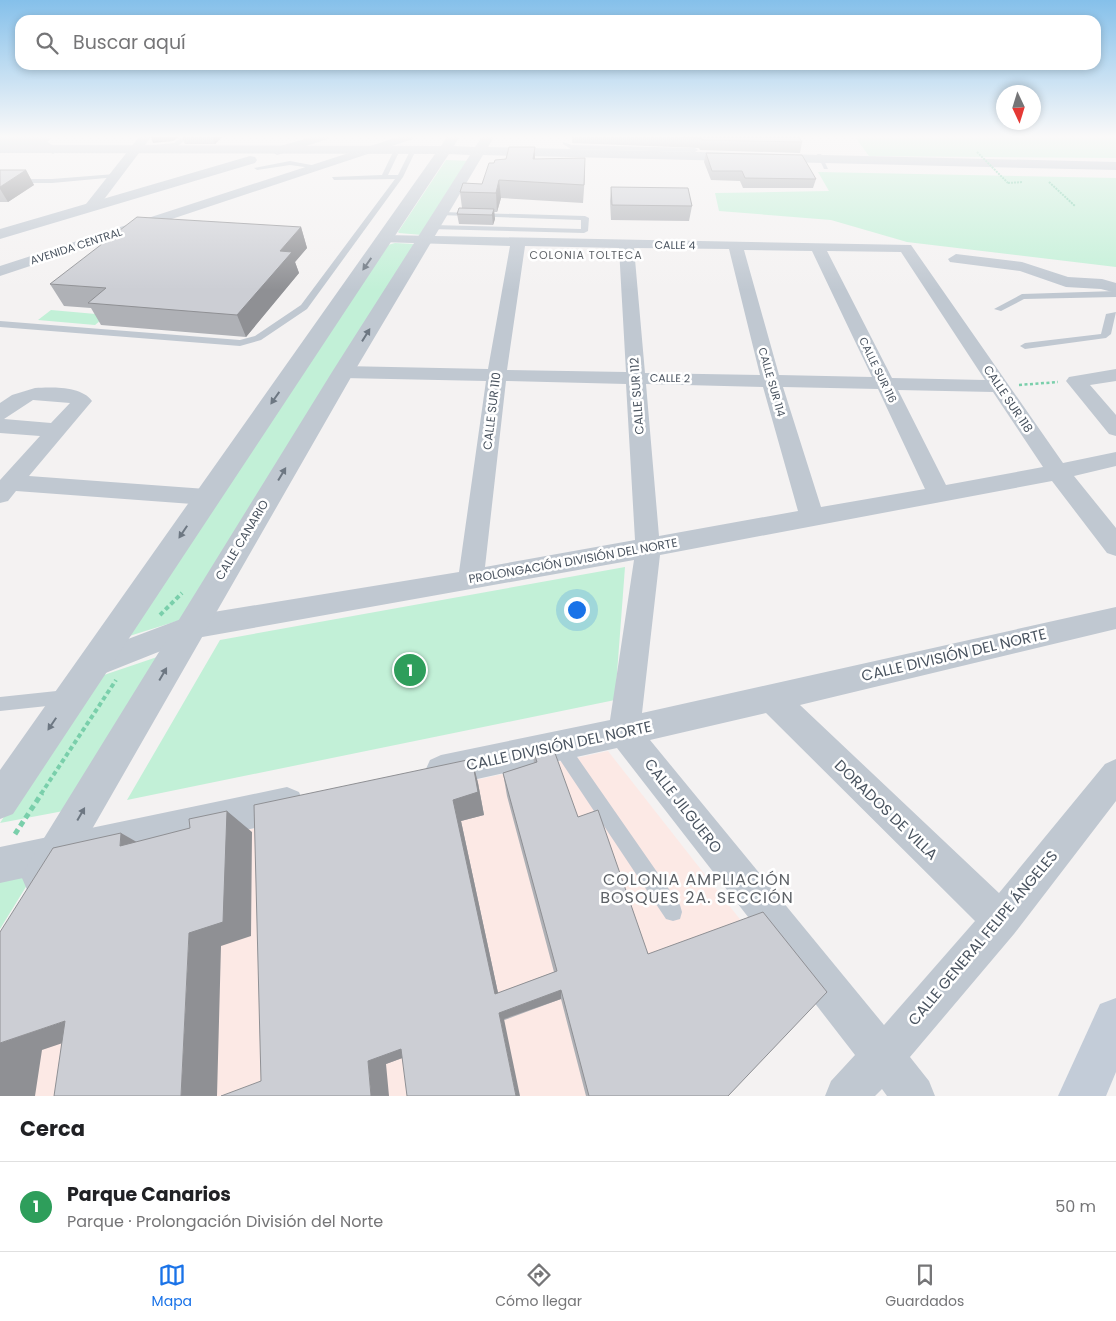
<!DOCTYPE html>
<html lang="es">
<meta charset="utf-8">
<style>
:root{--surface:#fff;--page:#f2f2f2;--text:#202124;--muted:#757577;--line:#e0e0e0;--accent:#1a73e8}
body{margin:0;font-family:Poppins,sans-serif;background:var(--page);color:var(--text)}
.compass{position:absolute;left:996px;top:85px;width:45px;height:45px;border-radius:50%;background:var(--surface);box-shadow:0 2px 8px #0003;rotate:176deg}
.you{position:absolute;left:576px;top:609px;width:18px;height:18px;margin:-12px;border:4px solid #fff;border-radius:50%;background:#1a73e8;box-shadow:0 0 0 8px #1a73e833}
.badge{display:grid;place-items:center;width:32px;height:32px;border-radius:50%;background:var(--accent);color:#fff;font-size:16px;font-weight:700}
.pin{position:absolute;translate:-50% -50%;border:2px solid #fff;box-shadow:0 1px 5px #0006}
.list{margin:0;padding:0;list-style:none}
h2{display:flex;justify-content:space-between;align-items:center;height:65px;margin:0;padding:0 20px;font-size:21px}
h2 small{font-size:16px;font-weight:400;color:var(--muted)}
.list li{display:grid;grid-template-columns:32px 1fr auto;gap:15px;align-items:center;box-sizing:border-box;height:90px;padding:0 20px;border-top:1px solid var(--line)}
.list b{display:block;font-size:19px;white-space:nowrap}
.list p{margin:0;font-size:16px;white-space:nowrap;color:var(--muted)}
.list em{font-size:16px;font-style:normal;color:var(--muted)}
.icon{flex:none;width:28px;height:28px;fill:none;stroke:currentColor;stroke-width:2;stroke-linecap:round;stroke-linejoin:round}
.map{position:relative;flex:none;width:1116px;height:1096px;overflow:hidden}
.search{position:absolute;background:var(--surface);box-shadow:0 2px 8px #0003;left:15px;right:15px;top:15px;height:55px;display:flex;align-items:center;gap:12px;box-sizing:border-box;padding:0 18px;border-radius:15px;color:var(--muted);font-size:19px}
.sheet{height:155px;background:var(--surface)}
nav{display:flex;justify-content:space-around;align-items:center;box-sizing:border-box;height:70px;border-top:1px solid var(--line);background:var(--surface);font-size:14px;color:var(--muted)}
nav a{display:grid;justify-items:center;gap:2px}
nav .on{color:var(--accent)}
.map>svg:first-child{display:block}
.medical{fill:#fce9e5}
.green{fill:#c2f0d7}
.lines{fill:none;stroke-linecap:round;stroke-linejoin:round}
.path-far3{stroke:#7acfab;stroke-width:2;stroke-dasharray:2 1;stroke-linecap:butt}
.path-far2{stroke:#7acfab;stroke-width:2.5;stroke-dasharray:3 2.5;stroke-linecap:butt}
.path-far1{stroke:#7acfab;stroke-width:4;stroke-dasharray:4.5 3;stroke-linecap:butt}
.path{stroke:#7acfab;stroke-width:5;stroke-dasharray:5.5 4;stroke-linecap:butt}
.service{fill:#c0c8d1;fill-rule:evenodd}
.minor{fill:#c0c8d1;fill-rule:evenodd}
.tertiary{fill:#c0c8d1;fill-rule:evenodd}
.secondary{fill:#c3ccd8;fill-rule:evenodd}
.path-bridge{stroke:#7acfab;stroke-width:2;stroke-dasharray:2 1;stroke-linecap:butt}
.wall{fill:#afb1b6}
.shaded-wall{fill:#8f9094}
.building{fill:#ccced4;stroke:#8f9094}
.oneway{fill:#6d7782}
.labels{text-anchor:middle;stroke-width:5;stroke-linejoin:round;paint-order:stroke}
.far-street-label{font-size:11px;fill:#4a5460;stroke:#fff}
.far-neighbourhood-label{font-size:11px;letter-spacing:1px;fill:#5e6267;stroke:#fff}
.street-label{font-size:12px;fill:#4a5460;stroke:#fff}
.near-street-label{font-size:15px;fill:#4a5460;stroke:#fff}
.near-neighbourhood-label{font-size:16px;letter-spacing:1px;fill:#5e6267;stroke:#fff}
</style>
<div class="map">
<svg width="1116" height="1096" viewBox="0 0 1116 1096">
<rect width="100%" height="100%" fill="#f4f2f2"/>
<path class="medical" d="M608,751L746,927L718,1096H0V1013L91,864Z"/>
<path class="green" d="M855,137H1116V158L869,156Z
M446,160L471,161L422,235L399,233L398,232Z
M818,172L1116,178V267L907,242L831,220L719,211L715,193L829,191Z
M395,243L414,244L190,617L123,638L388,245Z
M51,310L107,315L95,325L38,320Z
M625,567L615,700L127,800L220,640Z
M163,655L74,809L0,823L90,683L101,676Z
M0,877H32L0,929Z"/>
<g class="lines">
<path class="path-far3" d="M1049,182L1075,206
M1008,183L1023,182"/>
<path class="path-far2" d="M1019,385L1058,382"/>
<path class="path-far1" d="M160,615L182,593
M41,794L116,680"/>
<path class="path" d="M15,834L42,793"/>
<path class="service" d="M0,137H48L51,139L42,146L39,144L42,141H0Z
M182,137H188L178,146L147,148L144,146L174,143Z
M563,142L572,145L695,148L698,150L695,152L571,149L563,144Z
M397,148L400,150L388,175H398L411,149L416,150L403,177L307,309L261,340L240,346L0,327V321L240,340L255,336L301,305L395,179L334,180L332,177L382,175L394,150Z
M817,154H821L828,169H824Z
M290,161L322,167L319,169L290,165L257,170L254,168Z
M115,174L117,177L52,183H0V179H52Z
M441,212L585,216L589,218L588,231L584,233L430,229V225H433L581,229V220L439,215V213Z
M1116,291V297L1024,299L1001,311L994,309L1022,294Z
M1116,312L1111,334L1106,338L1025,349L1020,346L1025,343L1101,334L1106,314Z
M66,690L71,692L73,697L71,702L66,704L0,711V697Z
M560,738L566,741L680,905L682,912L680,919L673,921L666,919L554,751L552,746L554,741Z"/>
<path class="minor" d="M139,137H151L96,210H86L84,207L86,204Z
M312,137H330L328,139L277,155L271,151L273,148Z
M398,137H415L413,139L0,276V266Z
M0,139L45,140L59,150L53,154L42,147H0Z
M385,235L911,245L1063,463L1116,452V466L1074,476L1116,528V556L1107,553L1052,481L660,555L642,713L1116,607V629L800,705L999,893L1105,764L1116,759V801L1014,934L910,1057L929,1081L935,1096H887L882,1089L875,1096H825L831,1081L855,1055L617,748L441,787L430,782L425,771L430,760L441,755L610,720L634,560L191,639L93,678L83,674L79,665L83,656L189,616L459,572L486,381L343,378L336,376L333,372L336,368L343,366L488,369L510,246L380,242L378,239ZM525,246L619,248L626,372L507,370ZM634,248L729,249L760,375L645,373ZM744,250L812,251L872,377L779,375ZM827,251L901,252L985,380L892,378ZM506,381L626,384L635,540L485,567ZM646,384L763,387L798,511L659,536ZM783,387L878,389L925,489L821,507ZM898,390L993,392L1043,467L946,485ZM766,713L975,921L884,1025L650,740Z
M956,254L1022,262L1068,277L1102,279L1116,283V293L1101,289L1066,287L1020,271L950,262L948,259Z
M1116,369V381L1090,385L1116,415V436L1109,434L1066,381L1069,377Z
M35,388C51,387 82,386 92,401L29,476L206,489L214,491L218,497L214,503L206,505L16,491L8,501L0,503V480L40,436L0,433V403L12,395ZM33,400L70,403L51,423L4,419Z
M287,787L299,792L304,804L299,816L287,821L0,883V847Z"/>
<path class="tertiary" d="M447,137H459L454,146L475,147L482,137H494L488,147L1116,162V170L483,155L354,372L56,892L42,898L28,892L22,878L28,864L332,372L470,155L449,154L13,814L0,819V770L435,154L0,153V145L441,146Z
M250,156L255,157L257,160L255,163L0,239V229Z"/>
<path class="secondary" d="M1116,998V1072L1106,1096H1058L1100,1004Z"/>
<path class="path-bridge" d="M977,152L1008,183"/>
</g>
<path class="wall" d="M182,137H222L215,144H186L184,143Z
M572,137H799L802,142L800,153L700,150L699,148L572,143Z
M535,147V159L585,175L583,203L501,198L497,212H494L495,219L493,225L459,224L457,214L462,208L460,192L482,184L494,163L506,159Z
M706,153L816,179L813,188H743L740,181L711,180L704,162Z
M0,170H26L34,185L8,202H0Z
M611,187L692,206L689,221L611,220L610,201Z
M301,227L307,248L295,262L299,273L246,337L101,325L91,308L64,306L50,284Z
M532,746L578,817L648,954L728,1096H586L561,999L386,1064L261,1081L472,759L478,783L484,815L461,821L498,993L554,972L507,796L503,773L534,763Z"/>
<path class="shaded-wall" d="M151,137H179L173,141L153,143Z
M213,137H222L215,144Z
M535,147V164L533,159Z
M26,170L34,185L8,202L0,189V187Z
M499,180L501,198L497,212L496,193Z
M494,209L495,219L493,225L492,215Z
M301,227L307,248L295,262L299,273L246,337L237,315L280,251Z
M472,759L478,783L484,815L461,821L500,1002L495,994L453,800Z
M227,811L252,832L251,936L221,946L217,1096H181L189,933Z
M121,833L156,853L120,846Z
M561,990V999L504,1019L520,1096H516L499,1013Z
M65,1021L110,1027L42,1050L35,1096H0V1043Z
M401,1049L416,1053L386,1064L389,1096H371L368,1061Z"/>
<path class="building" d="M681,137H799L802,142L702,140L701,138Z
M509,147H535L533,159L585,158L584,185L499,180L496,193L460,192L463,183L482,184L489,163H494L495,160L506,159Z
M706,153L802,155L816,179L745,178L742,171H712Z
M0,170H26L0,187Z
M611,187L688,188L692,206L612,205Z
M459,208L494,209L492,215L457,214Z
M137,217L301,227L280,251L292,252L237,315L88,303L106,288L50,284Z
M551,742L578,817L598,810L648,954L763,912L827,992L728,1096H589L561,990L499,1013L516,1096H407L401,1049L368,1061L371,1096H221L261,1081L254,805L472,759L478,792L453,800L495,994L557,971L503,773L537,762L532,746Z
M227,811L223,922L189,933L181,1096H54L65,1021L0,1043V932L53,848L121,833L120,846L190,828L189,819Z"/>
<defs><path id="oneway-solid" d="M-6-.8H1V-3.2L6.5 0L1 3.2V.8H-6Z" transform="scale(1.25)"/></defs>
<g class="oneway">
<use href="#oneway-solid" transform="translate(367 264) rotate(125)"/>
<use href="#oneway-solid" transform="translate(366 335) rotate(-58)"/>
<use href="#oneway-solid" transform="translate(275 398) rotate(125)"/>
<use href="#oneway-solid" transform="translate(282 474) rotate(-59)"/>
<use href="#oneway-solid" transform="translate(183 532) rotate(124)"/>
<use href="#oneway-solid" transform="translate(163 674) rotate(-60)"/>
<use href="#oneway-solid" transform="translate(52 724) rotate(124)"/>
<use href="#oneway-solid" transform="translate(81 814) rotate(-60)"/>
</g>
<linearGradient id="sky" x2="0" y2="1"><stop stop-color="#85c0ea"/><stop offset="0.47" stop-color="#faf9f9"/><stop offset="1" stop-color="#faf9f9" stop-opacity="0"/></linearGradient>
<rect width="1116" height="290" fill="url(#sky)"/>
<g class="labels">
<g class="far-street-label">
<text transform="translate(675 245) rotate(1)" y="4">CALLE 4</text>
<text transform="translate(76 246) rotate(-18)" y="4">AVENIDA CENTRAL</text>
<text transform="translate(878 370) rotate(64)" y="4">CALLE SUR 116</text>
<text transform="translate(670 378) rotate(1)" y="4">CALLE 2</text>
<text transform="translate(772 382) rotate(74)" y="4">CALLE SUR 114</text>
</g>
<g class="far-neighbourhood-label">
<text x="586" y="259">COLONIA TOLTECA</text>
</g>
<g class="street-label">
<text transform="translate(637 396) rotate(-94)" y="4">CALLE SUR 112</text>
<text transform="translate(1008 399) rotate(56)" y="4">CALLE SUR 118</text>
<text transform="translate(492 411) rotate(-83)" y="4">CALLE SUR 110</text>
<text transform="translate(242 540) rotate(-59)" y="4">CALLE CANARIO</text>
<text transform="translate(573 561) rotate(-10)" y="4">PROLONGACIÓN DIVISIÓN DEL NORTE</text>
</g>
<g class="near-street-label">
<text transform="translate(954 655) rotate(-13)" y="5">CALLE DIVISIÓN DEL NORTE</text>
<text transform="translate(559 746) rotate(-12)" y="5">CALLE DIVISIÓN DEL NORTE</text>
<text transform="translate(683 806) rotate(52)" y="5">CALLE JILGUERO</text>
<text transform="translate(886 810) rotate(44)" y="5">DORADOS DE VILLA</text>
<text transform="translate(983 938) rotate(-50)" y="5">CALLE GENERAL FELIPE ÁNGELES</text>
</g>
<g class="near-neighbourhood-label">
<text x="697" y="885">COLONIA AMPLIACIÓN<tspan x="697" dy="18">BOSQUES 2A. SECCIÓN</tspan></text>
</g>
</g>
</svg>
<svg class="compass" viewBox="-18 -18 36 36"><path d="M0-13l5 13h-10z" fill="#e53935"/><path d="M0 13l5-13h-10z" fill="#757577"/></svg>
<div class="you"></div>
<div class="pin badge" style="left:410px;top:670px;background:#2e9e5b">1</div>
<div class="search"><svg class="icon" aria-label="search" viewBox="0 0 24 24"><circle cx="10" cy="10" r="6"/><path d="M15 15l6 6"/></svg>Buscar aquí</div>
</div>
<section class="sheet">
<h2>Cerca<small></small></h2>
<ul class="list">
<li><span class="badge" style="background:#2e9e5b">1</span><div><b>Parque Canarios</b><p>Parque · Prolongación División del Norte</p></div><em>50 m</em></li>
</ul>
</section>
<nav>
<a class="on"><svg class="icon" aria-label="map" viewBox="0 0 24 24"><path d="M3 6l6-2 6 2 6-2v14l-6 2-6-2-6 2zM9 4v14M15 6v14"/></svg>Mapa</a>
<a><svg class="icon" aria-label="directions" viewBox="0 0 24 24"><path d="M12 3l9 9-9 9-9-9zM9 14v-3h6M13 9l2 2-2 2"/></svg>Cómo llegar</a>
<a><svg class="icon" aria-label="saved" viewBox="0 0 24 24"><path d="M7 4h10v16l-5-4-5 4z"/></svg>Guardados</a>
</nav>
